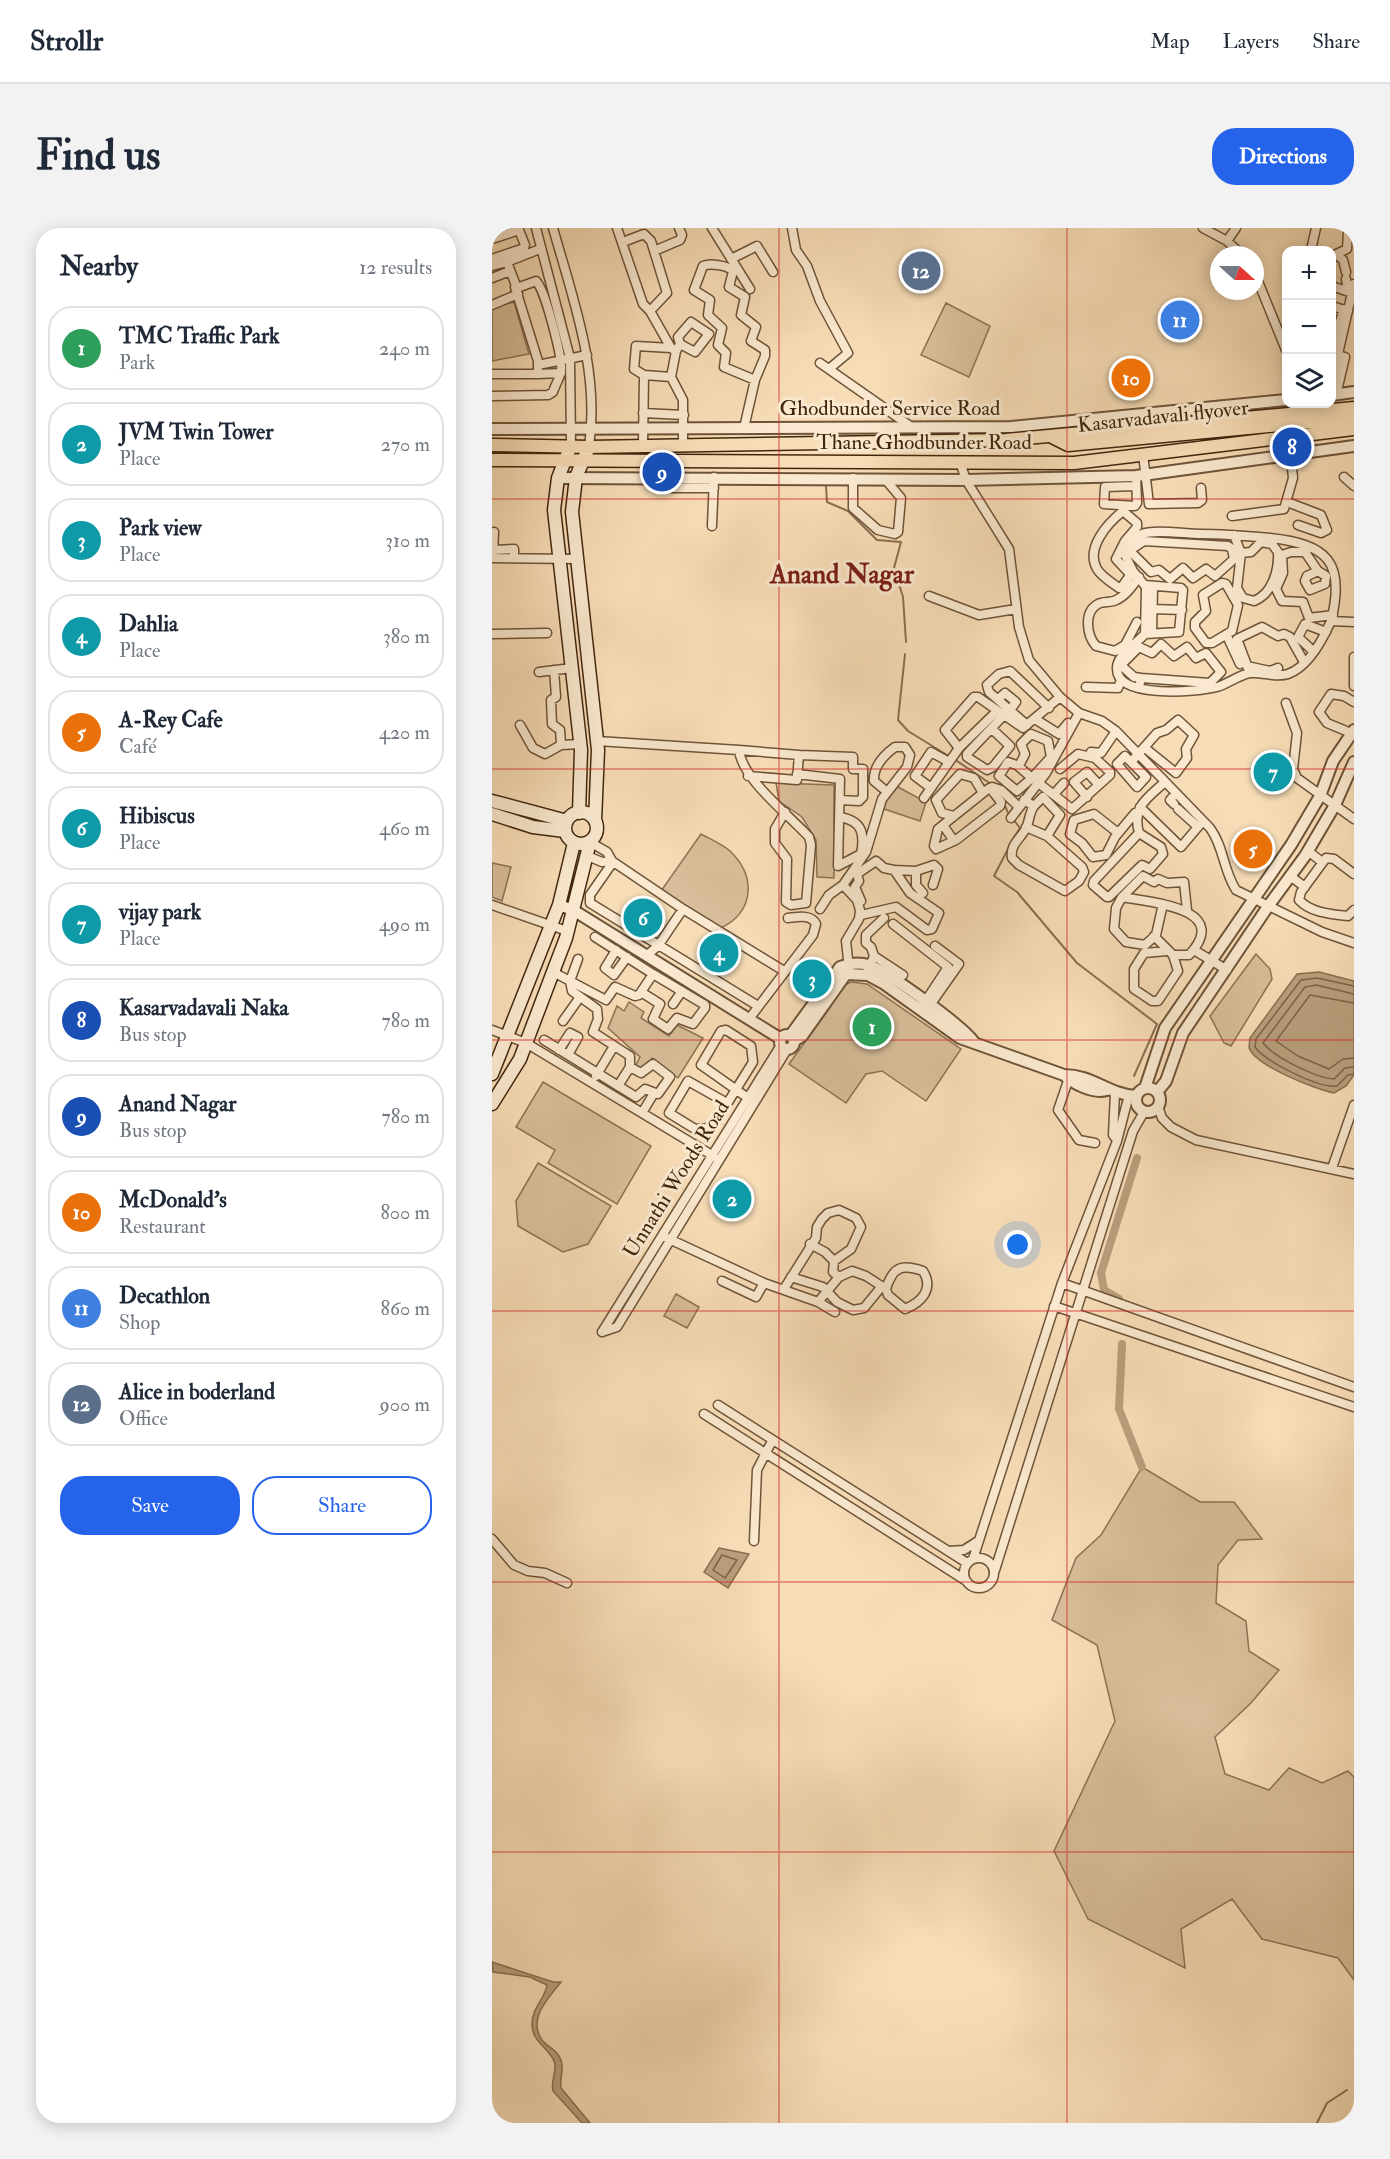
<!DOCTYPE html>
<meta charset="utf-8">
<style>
:root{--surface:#fff;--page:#f2f2f3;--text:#1f2937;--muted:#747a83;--line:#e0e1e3;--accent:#2563eb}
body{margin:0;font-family:"IM FELL Double Pica",serif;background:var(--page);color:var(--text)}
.controls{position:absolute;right:18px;top:18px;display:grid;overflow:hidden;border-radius:12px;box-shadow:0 3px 15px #0003}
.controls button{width:54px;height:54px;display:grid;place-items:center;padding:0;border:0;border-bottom:2px solid var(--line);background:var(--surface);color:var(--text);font:30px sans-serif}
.compass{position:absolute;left:718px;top:18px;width:54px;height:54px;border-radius:50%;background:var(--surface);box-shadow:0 3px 15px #0003;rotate:111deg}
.you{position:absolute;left:526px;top:1017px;width:21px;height:21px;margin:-15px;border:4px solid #fff;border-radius:50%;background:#1a73e8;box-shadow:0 0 0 9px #1a73e833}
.badge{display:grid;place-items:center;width:39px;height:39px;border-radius:50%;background:var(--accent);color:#fff;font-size:20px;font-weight:700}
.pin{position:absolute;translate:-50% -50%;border:3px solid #fff;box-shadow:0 2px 6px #0006}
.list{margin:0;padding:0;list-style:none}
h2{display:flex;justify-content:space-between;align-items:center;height:78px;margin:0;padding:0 24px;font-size:26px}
h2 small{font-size:20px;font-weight:400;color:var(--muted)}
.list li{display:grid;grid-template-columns:39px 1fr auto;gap:18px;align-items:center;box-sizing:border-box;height:84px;margin:0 12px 12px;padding:0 12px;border:2px solid var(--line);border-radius:24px}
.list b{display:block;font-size:22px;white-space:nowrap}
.list p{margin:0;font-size:20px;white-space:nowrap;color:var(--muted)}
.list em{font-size:20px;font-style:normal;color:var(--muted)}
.actions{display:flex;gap:12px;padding:18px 24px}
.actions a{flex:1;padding:14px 0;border:2px solid var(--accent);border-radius:24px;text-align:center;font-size:21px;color:var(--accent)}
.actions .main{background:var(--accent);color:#fff}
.icon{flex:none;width:33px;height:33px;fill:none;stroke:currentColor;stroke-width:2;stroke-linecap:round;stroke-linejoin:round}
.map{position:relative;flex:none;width:862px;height:1895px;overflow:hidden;border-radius:24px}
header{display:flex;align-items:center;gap:36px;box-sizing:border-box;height:84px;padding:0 30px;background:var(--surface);border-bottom:2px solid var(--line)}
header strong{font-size:28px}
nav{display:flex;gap:33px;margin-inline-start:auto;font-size:21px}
.intro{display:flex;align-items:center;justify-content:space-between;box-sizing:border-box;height:144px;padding:0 36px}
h1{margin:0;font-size:42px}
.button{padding:15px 27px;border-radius:24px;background:var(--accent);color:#fff;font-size:21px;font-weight:700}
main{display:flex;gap:36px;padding:0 36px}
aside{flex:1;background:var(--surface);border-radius:24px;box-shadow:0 3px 15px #0003}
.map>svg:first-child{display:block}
.green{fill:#d8be9a;stroke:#8c7254;stroke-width:1.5}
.water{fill:#b99f7d;stroke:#896f50;stroke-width:1.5}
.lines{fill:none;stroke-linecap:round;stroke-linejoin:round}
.shore{stroke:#7d6245;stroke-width:1.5}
.stream{stroke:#896f50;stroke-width:2}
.canal{stroke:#b99f7d;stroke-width:8}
.minor-casing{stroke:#6e5438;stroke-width:11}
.tertiary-casing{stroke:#6e5438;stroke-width:14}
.secondary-casing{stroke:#41260d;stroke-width:15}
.primary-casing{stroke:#41260d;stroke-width:15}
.minor{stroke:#fae9d0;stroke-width:8}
.tertiary{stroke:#fae9d0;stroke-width:10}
.secondary{stroke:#fae9d0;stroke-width:12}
.primary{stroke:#f7ddb7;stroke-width:12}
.grid{fill:none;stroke:#d62828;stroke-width:1.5;stroke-opacity:0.55}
.labels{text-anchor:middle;stroke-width:6;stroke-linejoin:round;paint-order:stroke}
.street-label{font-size:21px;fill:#41260d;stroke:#fae9d0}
.district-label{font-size:27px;font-weight:bold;fill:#7a1f14;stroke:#fae9d0}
</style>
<header>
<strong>Strollr</strong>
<nav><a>Map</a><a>Layers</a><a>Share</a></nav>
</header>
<div class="intro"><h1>Find us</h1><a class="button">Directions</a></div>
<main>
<aside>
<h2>Nearby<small>12 results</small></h2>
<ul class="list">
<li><span class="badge" style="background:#2e9e5b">1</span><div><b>TMC Traffic Park</b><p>Park</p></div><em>240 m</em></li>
<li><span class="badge" style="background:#0f9aa8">2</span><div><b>JVM Twin Tower</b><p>Place</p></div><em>270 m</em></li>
<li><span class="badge" style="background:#0f9aa8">3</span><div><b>Park view</b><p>Place</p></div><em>310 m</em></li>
<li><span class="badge" style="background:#0f9aa8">4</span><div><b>Dahlia</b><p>Place</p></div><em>380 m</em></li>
<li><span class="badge" style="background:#e8710a">5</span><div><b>A-Rey Cafe</b><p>Café</p></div><em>420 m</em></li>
<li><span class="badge" style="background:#0f9aa8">6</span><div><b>Hibiscus</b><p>Place</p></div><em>460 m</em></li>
<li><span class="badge" style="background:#0f9aa8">7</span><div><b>vijay park</b><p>Place</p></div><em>490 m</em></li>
<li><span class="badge" style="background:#1a4fb4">8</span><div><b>Kasarvadavali Naka</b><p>Bus stop</p></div><em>780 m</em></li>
<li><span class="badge" style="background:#1a4fb4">9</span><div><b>Anand Nagar</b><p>Bus stop</p></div><em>780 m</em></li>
<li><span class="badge" style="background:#e8710a">10</span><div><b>McDonald's</b><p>Restaurant</p></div><em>800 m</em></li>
<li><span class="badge" style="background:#3f7fe0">11</span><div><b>Decathlon</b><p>Shop</p></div><em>860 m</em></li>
<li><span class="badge" style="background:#5c6f8a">12</span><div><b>Alice in boderland</b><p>Office</p></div><em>900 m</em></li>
</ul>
<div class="actions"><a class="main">Save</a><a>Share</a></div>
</aside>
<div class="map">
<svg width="862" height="1895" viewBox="0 0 862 1895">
<rect width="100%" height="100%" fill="#f7ddb7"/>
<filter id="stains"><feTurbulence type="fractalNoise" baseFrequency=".00333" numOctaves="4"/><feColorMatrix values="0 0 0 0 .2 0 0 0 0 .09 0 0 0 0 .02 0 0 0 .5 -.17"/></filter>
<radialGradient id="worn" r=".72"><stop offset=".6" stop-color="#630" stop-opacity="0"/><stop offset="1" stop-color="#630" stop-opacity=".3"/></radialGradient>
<path class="green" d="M22,74L37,126L0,133V79Z
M454,75L498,98L477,149L429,127Z
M284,555L342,557V650L325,649L324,612L310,589L287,573Z
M406,559L434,574L428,593L392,581L397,564Z
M209,606C218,611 230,616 238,623C264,648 263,683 229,700L169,663Z
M0,635L19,639L10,673L0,669Z
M764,726L778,741L780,751L739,818L732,815L718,788Z
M359,754L375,756L469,821L434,873L390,843L374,846L354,875L297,836L339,778V764Z
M137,774L152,784L149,790L177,808L185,797L211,810L186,850L160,830L151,843L144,837L148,829L116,800L125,778L132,783Z
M51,854L159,918L125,976L56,935L63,922L24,899Z
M46,935L119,978L96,1016L71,1024L26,998L24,973Z
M184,1066L207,1079L195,1100L172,1088Z
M650,1239L708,1274H742L770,1311L746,1312L726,1337L724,1375L754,1393L757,1423L787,1442L759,1475L723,1509L733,1546L777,1562L797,1540L830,1555L856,1543L862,1549V1752L846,1730L770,1711L740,1671L689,1701L693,1740L596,1691L562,1623L623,1493L605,1417L560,1392L584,1330L609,1307Z"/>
<path class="water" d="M827,744L862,753V847L854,858L842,865C825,862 761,837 757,819L758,810L805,746Z
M227,1320L257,1326L236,1360L212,1344Z
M0,1734L61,1754H69C57,1770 35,1790 50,1812C54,1818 63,1821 67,1828C74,1838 67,1850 69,1860L98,1895H90L61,1863C58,1852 67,1840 61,1831C54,1818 40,1813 40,1796C40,1780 53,1771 55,1757L38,1749L1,1744Z"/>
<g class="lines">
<path class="shore" d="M862,758L825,750L809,752L764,811L763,819C773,833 827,861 845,858L856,847L862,846
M862,766L824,757L813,759L771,815C782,829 824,850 842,851L853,840L862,839
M862,775L818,767L784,813L806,828L837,841L851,831L862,830
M230,1327L245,1332L233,1350L221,1342Z"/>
<path class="stream" d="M334,258L335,274L356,283L385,312L409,314L402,340L411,369L414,414
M413,426L406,492L416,503L455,527
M465,533L499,556
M512,575L516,585
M521,591L528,600L521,611
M517,619L502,648L525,664L585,735L665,796L642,848
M825,1895L835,1875L855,1862"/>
<path class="canal" d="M627,1071L612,1062L609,1045L645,930
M630,1116L627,1181L650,1239"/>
<g class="minor-casing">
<path id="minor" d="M44,0L78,130L79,217
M61,0C81,71 108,144 97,219
M125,0L151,76L158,83L179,120L184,123L188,116L186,109L199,94L217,106L203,124L188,116
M220,0L258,61
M300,0L304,22L315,38L328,73L356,125L337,141
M711,0L735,13L750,27
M0,11L27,2L33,17L32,20L0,31
M735,13L744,0
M131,14L152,6L159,13L175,65L158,83
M819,22L824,0
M162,23L188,12L190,7L187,0
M845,27L851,32L854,44
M840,28L855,21L856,3
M239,31L265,18L281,44
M15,34L48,21
M0,38L15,34L25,60L44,53C53,61 71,131 69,143C68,150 63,157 61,164L56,167L0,168
M763,46L794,122
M0,50L18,43
M854,51L855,57L861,60
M840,58L860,65
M0,77L26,66
M840,78L856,83
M840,118L852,81
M328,135L421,200
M46,137L95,127
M0,146H46V133L23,59
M46,146L69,145
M152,147L179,149L191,172V216
M179,149L184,123
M840,152L862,56
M844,167L853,129L846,127
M151,185L192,187
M252,200L263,152L273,128V122L259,113L264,99L249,87L253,69L237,59L241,43C235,37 218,35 211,38L202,62L218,72L216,87L230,100L226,117L234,125L232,139L263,152
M151,217L152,147L142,141L144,118L179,120
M651,226L657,276L706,275L710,272L709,260
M468,234L474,252L517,321L527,399L537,432L568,469L587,485
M644,248L645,275L643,278L612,276L613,259L644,258
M852,249L862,258
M361,250V280L386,302L403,306L406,304L409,270L393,251
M179,260H222
M795,274L829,287L835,302L829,305L806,297
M740,288L792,281L801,250L797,209
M220,298L222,249
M742,307L749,325L745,360L751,370L762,373C780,366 787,343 786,324L780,316L769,314L759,324L749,325
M652,313L736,318L740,321L742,331L723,348L714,341L701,350L691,340L678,351L667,342L659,344L640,325V321Z
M1,322L22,321V330
M1,326L2,304
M0,330L86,331
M826,343L815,348L813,353L818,362L833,356L834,348L826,343L813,324H799L790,327L791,345L784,361L790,373L811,374L817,390L841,387
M638,346L624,331L633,313L645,299V295L631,283C616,295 593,320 605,341C609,348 620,355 627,360H629L641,343
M730,355L734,356L746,377L740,403L720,415H714L703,400V394L714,383L711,367Z
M437,368L487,387L524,381
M661,381L690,382
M839,393C831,411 816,439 796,446C784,450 771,444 759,445C748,446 736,456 725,459C706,464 625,471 625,441C624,427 645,415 653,406L654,359L641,343L633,327C635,319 642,309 650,306C661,301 695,306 709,306C732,306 755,308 778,310C835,316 854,334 839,393L862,394
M645,394L633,417L623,423L604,418C595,408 591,384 606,376C611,373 619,375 624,372C634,368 641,357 647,349
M660,405L661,358
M0,406L55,405
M653,406L687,404L691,362L689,360L653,357
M735,408L748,436
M821,423L806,409L813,396L834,404
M862,429V458
M755,438L778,443L786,440
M62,442L64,469L59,472L60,496L68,502L69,517
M47,444L80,440
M758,445L745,411L770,399L786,408L792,406L798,409L812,434
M594,459L626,460L629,452
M647,459L649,450L718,455L729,444L714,425L704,430L695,419L682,428L669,416L660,425L647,419L631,435V439L642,449L649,450
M506,471L513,465L524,474L518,482
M794,475L805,505L801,541L805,550L862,591
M505,483L467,520L453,502L482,469H486L531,500L568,469
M543,491L567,506L576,495
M28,497L41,520L53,526L69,517L89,516
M535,497L497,464L495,457L507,446L518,443L557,480
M500,501L518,518L501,539L495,542L475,529V526L511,488
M859,505L835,495L827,484L839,466L852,468L862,474
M105,513L247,522C250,551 296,586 317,609L319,617L314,675L299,677L294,674L295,631L283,615V601L293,584
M247,522L307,527L305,552L256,548
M599,524L609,525L624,503
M307,527L361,529V541H371V569L367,573L348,572
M633,528L654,549L645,559L625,536Z
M640,533L665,505L674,502L686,492L702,507L694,521L695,530L684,545L653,520
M526,538L540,550L559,529L556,513L539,506L529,516L533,526L527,538L516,534L507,548L525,563L540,550L580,581L618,547V544L603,530L586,526L568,541
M305,546L348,551L346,638L369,626C373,605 370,593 348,589
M439,560L423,548L439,524L457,534
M498,560L509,574L508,578L464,612L444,621L442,618L446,601L496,561L500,559L509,562L527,579
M563,565L572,555
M595,569L582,554L595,544L607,557
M432,570L467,520
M532,572L542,578C536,587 538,594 533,602C527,612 518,617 520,630L527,637L573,663L587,653L592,644L590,639L555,608L568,587L551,569L542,578
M682,576L678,572L684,565
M648,579L689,619L711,593
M686,581L706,599
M462,588L450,585L444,572L468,546L482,550L491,565
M519,590L554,545L587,485L610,493L624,503L718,600C732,619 731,642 744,662L830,704L862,715
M451,597L462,613
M534,599L555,608
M626,605L602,586L582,592L578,606L590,615L601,629L614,627L623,609L643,585
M647,605L669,619L671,626L658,641L650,637L617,669H615L601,657L602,653L647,605C640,579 654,571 673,554
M98,614L115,624L120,633L191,681L166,718L155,727
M816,623L830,634
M93,627L110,634L120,633
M121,634L98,667V675L266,778
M402,642L424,643L442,637L446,641L441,657
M424,643V657L431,665
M862,646L842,631L834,630L809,664L807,672C819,685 839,686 856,688L862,682
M798,648L813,659
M630,669L651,648L662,654L666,651L675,655L692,654L695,682
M671,676L664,707L653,717L634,714L622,701L624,680L630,669C658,674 741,680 697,727H681
M0,677L75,703
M191,681L292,743
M328,681L337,667L351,657
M369,687L404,679L435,702L440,701L447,685L418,665L402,642L392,640L384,633L365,646L367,653L363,659L369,673
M401,696L456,739L431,777
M662,708L681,727L686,743L666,773H660L642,761V741L652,725L675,723
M103,709L161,746
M124,722L113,740L122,747L135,729
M702,722L735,742
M382,728L411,747
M357,740L354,713L367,691L368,682L365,672L351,657L374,624L390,571L415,539L418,527L413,519H403C392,527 381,538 382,553L394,563
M376,742L382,728L379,719L374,715V707L392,690
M61,744L114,772L123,759L143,768L147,767L161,746L213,777V780L201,796L185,790L176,801L161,791L168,776L149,764
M181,776L190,763
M436,780L467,736L443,718
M257,791L321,707L324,696C319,686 306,689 296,690
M71,793L88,769
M0,802L34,815L223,929
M52,812L144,869L153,861L166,866L178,849L161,836L149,845L138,839V828L101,804L106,791L105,781L80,763L78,753L86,731
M67,822L78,805L86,809L76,827
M578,847L566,882L587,912L603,915
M104,848L122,818
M126,858L138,839
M623,865L621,907L625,912
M235,875L196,853L177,885L203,901L220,900L261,834L259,818L234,802L229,803L209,837C225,848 240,859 256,870
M666,878L670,890L679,899L704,912L862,946
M150,885L162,865
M840,940L862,877
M175,1010L272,1055L326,1074L343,1084
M318,1016L333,1024L342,1033
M299,1049L331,1059L345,1074L361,1082L372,1080L390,1058
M230,1053L264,1069L272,1055
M570,1055L862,1159
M292,1061L324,1010L325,999L330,991L336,985L347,982L364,990L369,999L359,1021L342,1033L341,1044L347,1049
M326,1074L347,1049L360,1043L374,1048L394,1061C401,1038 410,1036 431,1043C442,1061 430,1074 413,1081L396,1067L394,1061
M562,1078L862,1179
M110,1104L125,1099L296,820
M110,1104L289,817
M226,1177L475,1335
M212,1186L473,1352
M0,1311L22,1337L36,1343L53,1345L75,1355
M262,1313L265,1242L280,1213
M456,1323L472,1322L486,1313
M472 1345a15 15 0 1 1 30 0a15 15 0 1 1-30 0Z
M481,1331L570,1055L625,913L637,867
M503,1342L641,903L652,884"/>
</g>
<g class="tertiary-casing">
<path id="tertiary" d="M840,167L862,164
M0,201L519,199L794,172
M66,250L474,252L644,248L862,218
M67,677L81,682L289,811
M288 814a7 7 0 1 1 14 0a7 7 0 1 1-14 0Z
M298,808L348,739C356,736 367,734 376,737C393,741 470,798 481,813
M302,813L310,808L354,746L376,747L391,755L468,810L572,847C601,847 615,866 644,868
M572,847C582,856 601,866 615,862
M644 872a12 12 0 1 1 24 0a12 12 0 1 1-24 0Z
M653,860L673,800L799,617L828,568L841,533L862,502
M665,864L674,853L691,805L777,677L813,628L843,577L862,534"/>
</g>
<g class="secondary-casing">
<path id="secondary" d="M79,217L66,250L62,282L89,522L87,585
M97,219L84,249L80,284L106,522L103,593
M0,573L75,593
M73 600a16 16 0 1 1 32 0a16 16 0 1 1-32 0Z
M0,586L41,599L73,603
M0,846L67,677L82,615
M0,876L28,831L61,744L74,710L98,614"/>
</g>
<g class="primary-casing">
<path id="primary" d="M558,208L576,217L862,190
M0,217L97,219L514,212L862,180
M0,232L582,235L862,201"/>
</g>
<use href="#minor" class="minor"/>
<use href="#tertiary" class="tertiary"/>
<use href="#secondary" class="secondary"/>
<use href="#primary" class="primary"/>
</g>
<path class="grid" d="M287,0V1895M575,0V1895M0,271H862M0,541H862M0,812H862M0,1083H862M0,1354H862M0,1624H862"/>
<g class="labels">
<g class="street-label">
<text x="398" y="187">Ghodbunder Service Road</text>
<text transform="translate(671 188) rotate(-6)" y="7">Kasarvadavali flyover</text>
<text x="432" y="221">Thane Ghodbunder Road</text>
<text transform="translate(184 951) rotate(-58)" y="7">Unnathi Woods Road</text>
</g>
<g class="district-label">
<text x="350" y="355">Anand Nagar</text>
</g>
</g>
<rect width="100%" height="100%" filter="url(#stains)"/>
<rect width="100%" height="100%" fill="url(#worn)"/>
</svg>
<div class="controls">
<button>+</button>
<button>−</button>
<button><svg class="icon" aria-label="layers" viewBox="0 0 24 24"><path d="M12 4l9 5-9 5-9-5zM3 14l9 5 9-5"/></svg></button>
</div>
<svg class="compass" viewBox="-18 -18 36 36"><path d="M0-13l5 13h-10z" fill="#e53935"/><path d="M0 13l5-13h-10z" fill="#747a83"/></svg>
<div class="you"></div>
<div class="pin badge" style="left:380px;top:799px;background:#2e9e5b">1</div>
<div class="pin badge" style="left:240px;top:971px;background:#0f9aa8">2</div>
<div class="pin badge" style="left:320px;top:751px;background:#0f9aa8">3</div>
<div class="pin badge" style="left:227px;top:725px;background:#0f9aa8">4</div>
<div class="pin badge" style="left:761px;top:621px;background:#e8710a">5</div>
<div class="pin badge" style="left:151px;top:690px;background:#0f9aa8">6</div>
<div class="pin badge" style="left:781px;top:544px;background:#0f9aa8">7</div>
<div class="pin badge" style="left:800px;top:219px;background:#1a4fb4">8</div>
<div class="pin badge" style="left:170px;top:244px;background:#1a4fb4">9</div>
<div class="pin badge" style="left:639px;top:150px;background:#e8710a">10</div>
<div class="pin badge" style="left:688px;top:92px;background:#3f7fe0">11</div>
<div class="pin badge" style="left:429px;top:43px;background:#5c6f8a">12</div>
</div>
</main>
